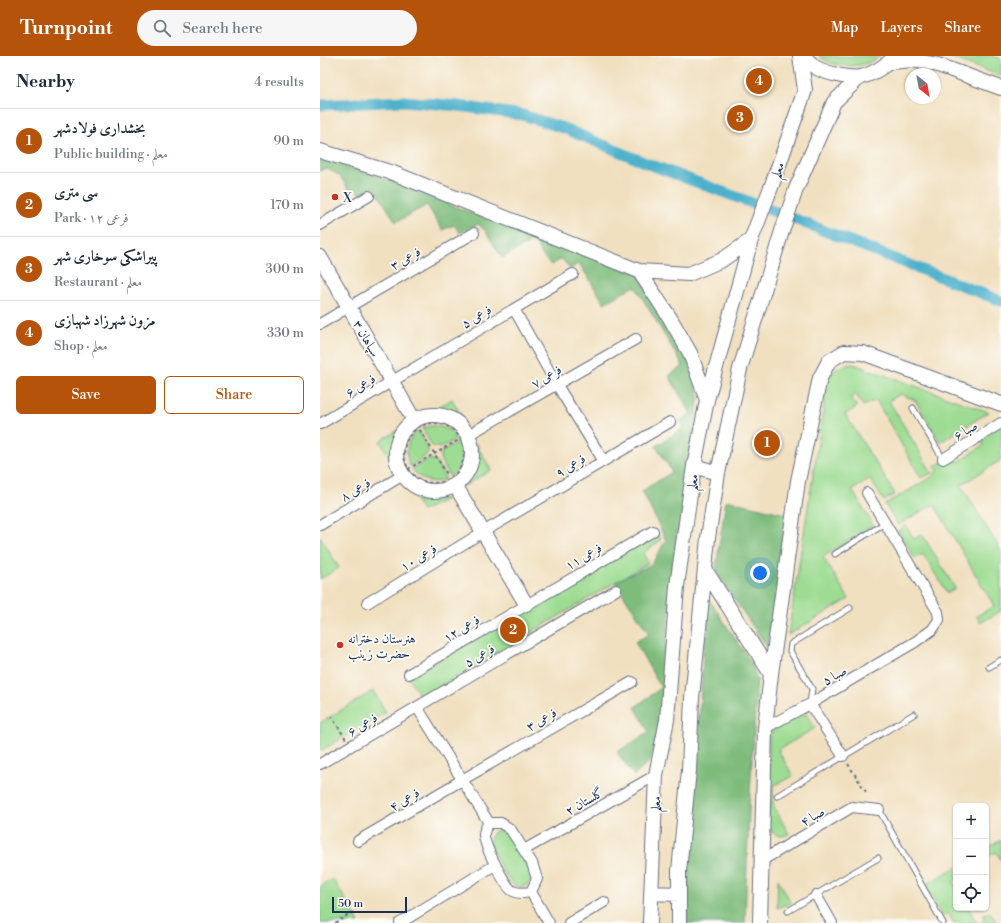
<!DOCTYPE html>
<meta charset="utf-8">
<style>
:root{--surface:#fff;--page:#f6f6f7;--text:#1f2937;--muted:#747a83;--line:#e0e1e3;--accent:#b45309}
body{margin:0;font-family:"Libre Bodoni",Amiri,serif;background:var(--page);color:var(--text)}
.controls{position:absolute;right:12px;bottom:12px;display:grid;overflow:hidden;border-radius:6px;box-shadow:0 1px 3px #0004}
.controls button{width:36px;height:36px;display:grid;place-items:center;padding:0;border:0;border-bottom:1px solid var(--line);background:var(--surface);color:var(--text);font:20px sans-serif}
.compass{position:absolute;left:585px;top:12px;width:36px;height:36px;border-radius:50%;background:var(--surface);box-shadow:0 1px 3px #0004;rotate:149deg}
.scale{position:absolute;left:12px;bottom:10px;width:75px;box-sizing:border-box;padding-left:4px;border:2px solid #1b2f5e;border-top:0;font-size:11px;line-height:14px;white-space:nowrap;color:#1b2f5e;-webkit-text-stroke:3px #fdfcf7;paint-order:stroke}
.you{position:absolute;left:440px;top:517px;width:14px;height:14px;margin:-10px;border:3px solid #fff;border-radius:50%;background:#1a73e8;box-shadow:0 0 0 6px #1a73e833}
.badge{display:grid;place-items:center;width:26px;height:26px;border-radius:50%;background:var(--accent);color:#fff;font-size:13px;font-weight:700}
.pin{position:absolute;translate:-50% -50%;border:2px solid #fff;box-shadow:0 1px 4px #0006}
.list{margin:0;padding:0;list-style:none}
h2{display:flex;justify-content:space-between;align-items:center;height:52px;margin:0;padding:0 16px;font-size:17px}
h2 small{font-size:13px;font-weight:400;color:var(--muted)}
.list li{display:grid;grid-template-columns:26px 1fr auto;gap:12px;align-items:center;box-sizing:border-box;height:64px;padding:0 16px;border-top:1px solid var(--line)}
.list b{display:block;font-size:15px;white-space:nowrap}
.list p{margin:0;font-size:13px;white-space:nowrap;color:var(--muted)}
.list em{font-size:13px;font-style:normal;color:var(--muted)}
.actions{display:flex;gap:8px;padding:12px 16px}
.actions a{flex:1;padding:9px 0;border:1px solid var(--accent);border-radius:6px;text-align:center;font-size:14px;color:var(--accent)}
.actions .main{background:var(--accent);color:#fff}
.icon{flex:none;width:22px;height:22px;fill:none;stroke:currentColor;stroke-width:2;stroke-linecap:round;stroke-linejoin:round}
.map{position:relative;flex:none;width:681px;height:867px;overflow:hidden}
header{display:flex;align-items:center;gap:24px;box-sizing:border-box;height:56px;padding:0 20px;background:var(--accent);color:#fff}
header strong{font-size:19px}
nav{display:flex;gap:22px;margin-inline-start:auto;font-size:14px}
.search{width:280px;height:36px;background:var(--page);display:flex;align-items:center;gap:10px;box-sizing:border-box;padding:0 14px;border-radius:22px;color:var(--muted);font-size:15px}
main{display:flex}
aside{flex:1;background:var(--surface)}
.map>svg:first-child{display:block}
.green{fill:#9ddc92;stroke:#5c8678}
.forest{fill:#7ebc7c;stroke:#4c766d}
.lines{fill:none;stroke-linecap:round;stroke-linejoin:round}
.canal{stroke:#4db1cc;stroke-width:11}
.lane-casing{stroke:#666d80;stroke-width:7}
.street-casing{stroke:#666d80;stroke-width:12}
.secondary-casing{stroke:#666d80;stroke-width:16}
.path{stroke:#666d80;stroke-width:2;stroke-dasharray:3 3;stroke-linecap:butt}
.lane{stroke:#fff;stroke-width:5}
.street{stroke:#fff;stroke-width:10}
.secondary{stroke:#fff;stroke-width:14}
.poi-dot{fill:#c8321e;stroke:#fdfcf7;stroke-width:1.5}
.labels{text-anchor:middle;stroke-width:3.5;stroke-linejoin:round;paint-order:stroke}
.street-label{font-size:13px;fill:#1b2f5e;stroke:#fdfcf7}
.poi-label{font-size:13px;fill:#1b2f5e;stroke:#fdfcf7;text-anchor:start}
</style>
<header>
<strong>Turnpoint</strong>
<div class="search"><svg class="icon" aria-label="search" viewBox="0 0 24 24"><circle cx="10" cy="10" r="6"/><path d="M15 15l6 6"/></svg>Search here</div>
<nav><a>Map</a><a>Layers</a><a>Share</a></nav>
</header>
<main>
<aside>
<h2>Nearby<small>4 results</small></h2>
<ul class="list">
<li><span class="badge">1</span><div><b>بخشداری فولادشهر</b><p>Public building · معلم</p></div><em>90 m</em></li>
<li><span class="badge">2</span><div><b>سی متری</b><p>Park · فرعی ۱۲</p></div><em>170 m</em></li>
<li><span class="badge">3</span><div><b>پیراشکی سوخاری شهر</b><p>Restaurant · معلم</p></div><em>300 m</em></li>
<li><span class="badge">4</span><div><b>مزون شهرزاد شهبازی</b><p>Shop · معلم</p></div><em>330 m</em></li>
</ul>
<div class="actions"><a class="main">Save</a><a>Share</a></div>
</aside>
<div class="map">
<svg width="681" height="867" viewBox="0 0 681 867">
<rect width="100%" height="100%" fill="#fdfcf7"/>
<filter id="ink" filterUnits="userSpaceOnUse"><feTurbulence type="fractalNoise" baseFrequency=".025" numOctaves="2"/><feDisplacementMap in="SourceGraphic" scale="8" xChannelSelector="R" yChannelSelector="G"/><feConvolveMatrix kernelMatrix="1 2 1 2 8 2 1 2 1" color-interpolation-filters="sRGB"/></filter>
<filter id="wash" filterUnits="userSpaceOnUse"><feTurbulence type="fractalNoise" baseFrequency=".012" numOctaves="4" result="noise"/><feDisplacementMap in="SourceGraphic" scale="16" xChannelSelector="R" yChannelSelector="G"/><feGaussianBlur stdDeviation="0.9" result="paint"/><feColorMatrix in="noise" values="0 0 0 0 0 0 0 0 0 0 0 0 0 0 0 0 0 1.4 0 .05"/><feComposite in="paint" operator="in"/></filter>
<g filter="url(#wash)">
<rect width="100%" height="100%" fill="#f1e0c0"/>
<path class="green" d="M499,0H560C544,13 515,13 499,0Z
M627,0H673L681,3V20Z
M533,308L669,356L620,386L595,344L580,338L569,345L612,417L601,422L556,344L543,350L536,338L531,342L537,351L525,358L575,438L564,445L550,423L532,434L553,469L503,501L529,543L468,579L508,323C516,311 519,310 533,308Z
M132,343L143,363L130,358L114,354Z
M681,369V404L641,429L681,495V555L660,567L657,560L674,550L614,448L578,469L565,448L612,421L617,415L614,411L633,399L638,406L664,389L660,383Z
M111,370C121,369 132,374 136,383L120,392L112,390L102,372Z
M80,373L74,393V408L60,385Z
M98,374C112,397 113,397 90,410C84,398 87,382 98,374Z
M139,385C145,398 142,413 130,421L120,403L122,395Z
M156,387L171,414L145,430C152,415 155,403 156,387Z
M109,403L116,405L126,423C114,429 99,425 92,412Z
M88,432L104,439L126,443L102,455Z
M586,470L594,483L602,478L635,532L627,537L603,498L595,503L578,475Z
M337,477L341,484L323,497L328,507L101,642L89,622Z
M0,480L19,512L0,523Z
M53,635L66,656L0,695V667Z
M480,658L487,659L495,672L458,694L473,720L453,730V749L469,778C459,782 456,779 448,773L449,679L452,675Z
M181,773L189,776L210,810L212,820L211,826L207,829L199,832C184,825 176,800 169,786L173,776Z
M681,784V804L676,796L666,801V793Z
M636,811V824L633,826L636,831V852H648L657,867H634L628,857L623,860L605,829Z
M13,823L39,867H0V831Z
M458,823L471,847L457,852Z
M670,856L677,867H660L665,864L663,860Z"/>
<path class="forest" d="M0,99L18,105L211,180L317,217L368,304L379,339L347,574L340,672L330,705L314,720L297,696L329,676L315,651L341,632L315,586L329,578L295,526L332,508L346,484L322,435L352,416L336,390L363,372L360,364L371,358L349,320L363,310L315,230L284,247L259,207L250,213L242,203L231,209L222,199L215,186H211L182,202L166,176L158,168L140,177L134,169L122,174L107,149L76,166L54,132L40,139L34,132L30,135L19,119L6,112L0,115Z
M406,444L466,458L448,592L399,521L396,511Z
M387,540L432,608L437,625L429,753L425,867H367V848Z"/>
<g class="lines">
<path class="canal" d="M0,49L84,45L138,50L203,59L246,73L326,107L477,164L681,245"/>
</g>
</g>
<g filter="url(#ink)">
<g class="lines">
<g class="lane-casing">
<path id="lane" d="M593,352L623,403
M515,498L565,467
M669,611L681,604
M490,647L492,633L470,595L471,588L530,552
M457,740L594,658
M559,754L623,867
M468,855L558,802"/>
</g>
<g class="street-casing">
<path id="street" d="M0,169L49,140
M194,253L237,329L283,404
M0,268L154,177
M0,368L253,218
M148,379L316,283
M623,403L681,367
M0,469L83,419
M47,547L163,476L350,366
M89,618L333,475
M490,648L523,700
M97,651L169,767
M445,672L490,648L595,586L612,574L619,564L618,556L547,437
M0,708L296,534
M169,767H181L191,774L212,807L217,823L211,836C205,837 199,838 193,835C185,831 163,787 164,778C164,774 167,770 169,767Z
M38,785L142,724L312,626
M204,794L336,719
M441,805L532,751L559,754
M211,836L229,867
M496,839L512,867
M80,867L175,809
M249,867L284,846"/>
</g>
<g class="secondary-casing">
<path id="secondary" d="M483,0C487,3 491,8 495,11C505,17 529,23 541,21C553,18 567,9 576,0
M571,6L592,4L618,9L681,32
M0,95L73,117L319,215L369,218L402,204L431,184
M0,201L94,364
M319,215L350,262L370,297L387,344
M76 397a38 38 0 1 1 76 0a38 38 0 1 1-76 0Z
M374,410L398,417
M135,429L206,548
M386,515L451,618
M331,837L359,838
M330,867L336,719L347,664L357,530L374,410L387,344L431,184L453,126L485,34L480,0
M359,867V815L369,714L372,642L388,482L398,417L420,313L462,175L476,133L514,46L540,21
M440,867L445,672L451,618L478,425L500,322L509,305L524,296L543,297L681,348"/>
</g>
<path class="path" d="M84 397a30 30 0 1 1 60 0a30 30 0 1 1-60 0Z
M100,374L128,420
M88,413L140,383
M11,660L26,683
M528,708L546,736
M15,867L33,856"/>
<use href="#lane" class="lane"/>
<use href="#street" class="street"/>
<use href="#secondary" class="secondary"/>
</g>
</g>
<g class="poi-dot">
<circle cx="15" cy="141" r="4"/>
<circle cx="20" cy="589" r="4"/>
</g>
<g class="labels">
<g class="street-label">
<text transform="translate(457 114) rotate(-71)" y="5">معلم</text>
<text transform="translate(85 202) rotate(-30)" y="5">فرعی ۳</text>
<text transform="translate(156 260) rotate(-31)" y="5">فرعی ۵</text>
<text transform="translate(47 282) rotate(60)" y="5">سپاهان ۳</text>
<text transform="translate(226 320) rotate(-30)" y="5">فرعی ۷</text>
<text transform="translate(40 329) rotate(-31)" y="5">فرعی ۶</text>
<text transform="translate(645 374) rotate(-31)" y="5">صبا ۶</text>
<text transform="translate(250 409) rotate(-31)" y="5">فرعی ۹</text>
<text transform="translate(372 426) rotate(-82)" y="5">معلم</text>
<text transform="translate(35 433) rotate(-31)" y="5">فرعی ۸</text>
<text transform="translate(263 500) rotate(-30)" y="5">فرعی ۱۱</text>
<text transform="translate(98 501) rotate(-31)" y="5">فرعی ۱۰</text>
<text transform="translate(141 572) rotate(-31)" y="5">فرعی ۱۲</text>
<text transform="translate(159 599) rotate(-30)" y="5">فرعی ۵</text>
<text transform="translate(514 619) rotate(-30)" y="5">صبا ۵</text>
<text transform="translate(221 663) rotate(-30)" y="5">فرعی ۳</text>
<text transform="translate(42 668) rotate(-31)" y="5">فرعی ۶</text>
<text transform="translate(84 743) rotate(-31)" y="5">فرعی ۴</text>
<text transform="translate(264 745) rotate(-30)" y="5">گلستان ۲</text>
<text transform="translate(335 748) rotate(-87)" y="5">معلم</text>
<text transform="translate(492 760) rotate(-31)" y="5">صبا ۴</text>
</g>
<g class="poi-label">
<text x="23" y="146">X</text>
<text x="28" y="587">هنرستان دخترانه<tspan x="28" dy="15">حضرت زینب</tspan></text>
</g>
</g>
</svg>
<div class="controls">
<button>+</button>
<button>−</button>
<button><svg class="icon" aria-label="locate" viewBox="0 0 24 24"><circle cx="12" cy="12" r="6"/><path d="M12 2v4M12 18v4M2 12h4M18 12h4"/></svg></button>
</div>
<svg class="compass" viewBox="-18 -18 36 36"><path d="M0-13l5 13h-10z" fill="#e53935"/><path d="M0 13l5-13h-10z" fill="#747a83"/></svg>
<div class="scale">50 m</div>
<div class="you"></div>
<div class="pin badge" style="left:447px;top:387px">1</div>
<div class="pin badge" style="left:193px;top:574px">2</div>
<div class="pin badge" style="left:420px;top:62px">3</div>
<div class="pin badge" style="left:439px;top:25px">4</div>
</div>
</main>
